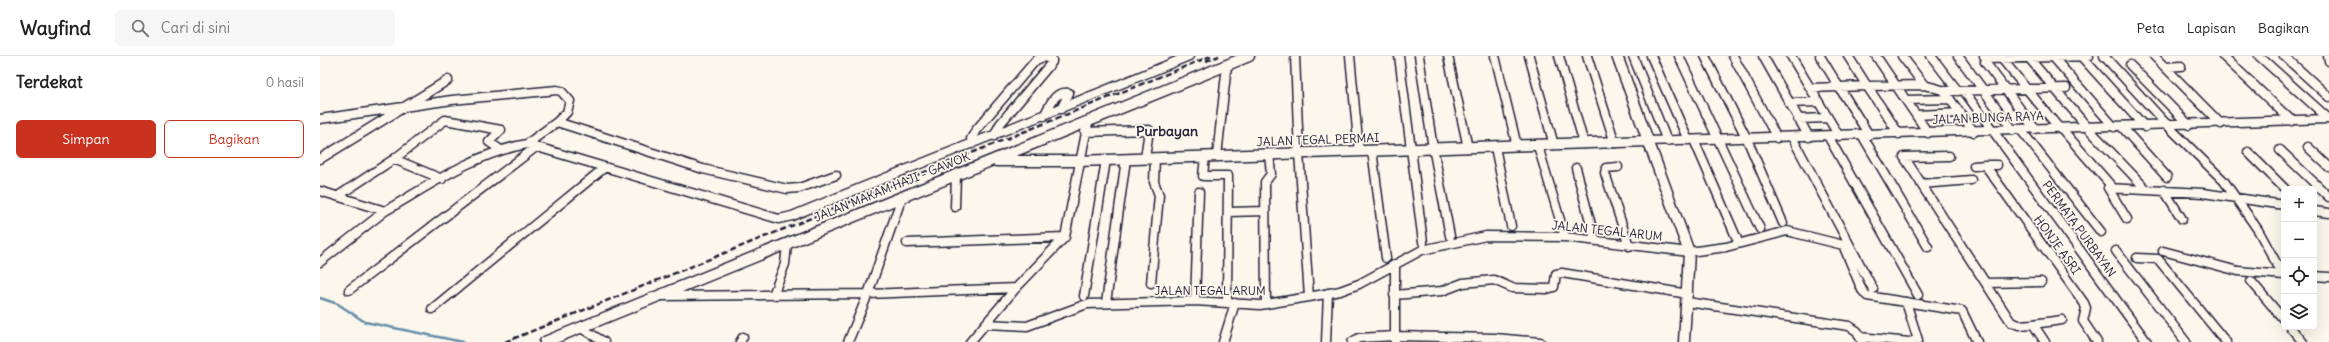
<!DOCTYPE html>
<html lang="id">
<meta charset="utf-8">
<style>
:root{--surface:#fff;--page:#f6f6f6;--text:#222;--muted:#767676;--line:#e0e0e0;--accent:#c8321e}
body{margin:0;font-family:Delius,sans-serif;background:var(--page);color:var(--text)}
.controls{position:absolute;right:12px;bottom:12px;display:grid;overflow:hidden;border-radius:6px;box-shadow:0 4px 16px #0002}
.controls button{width:36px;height:36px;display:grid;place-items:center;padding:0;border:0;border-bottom:1px solid var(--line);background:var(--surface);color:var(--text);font:20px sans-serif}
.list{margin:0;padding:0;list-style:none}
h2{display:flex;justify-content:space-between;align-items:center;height:52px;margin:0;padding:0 16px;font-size:17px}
h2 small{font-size:13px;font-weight:400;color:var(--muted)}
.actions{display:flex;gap:8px;padding:12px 16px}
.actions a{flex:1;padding:9px 0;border:1px solid var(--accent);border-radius:6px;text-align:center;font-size:14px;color:var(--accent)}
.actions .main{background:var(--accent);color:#fff}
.icon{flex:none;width:22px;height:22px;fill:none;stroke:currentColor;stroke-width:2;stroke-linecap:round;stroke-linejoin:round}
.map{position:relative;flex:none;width:2009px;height:286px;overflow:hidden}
header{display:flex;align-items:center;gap:24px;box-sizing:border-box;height:56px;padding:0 20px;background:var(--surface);border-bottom:1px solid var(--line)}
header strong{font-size:19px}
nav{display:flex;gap:22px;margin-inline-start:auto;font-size:14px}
.search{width:280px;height:36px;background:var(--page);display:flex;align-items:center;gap:10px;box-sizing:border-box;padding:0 14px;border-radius:6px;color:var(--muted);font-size:15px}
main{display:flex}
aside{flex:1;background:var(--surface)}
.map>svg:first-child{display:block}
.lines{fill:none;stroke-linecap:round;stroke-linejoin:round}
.stream{stroke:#668dab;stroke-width:2.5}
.minor-casing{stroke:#22223b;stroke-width:11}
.tertiary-casing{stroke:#22223b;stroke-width:13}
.secondary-casing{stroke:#22223b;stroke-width:3}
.minor{stroke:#fbf7ec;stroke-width:8}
.tertiary{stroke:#fbf7ec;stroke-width:10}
.secondary{fill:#fbf7ec;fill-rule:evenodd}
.rail{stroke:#22223b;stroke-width:2.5;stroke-dasharray:6 3;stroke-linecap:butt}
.labels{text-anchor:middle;stroke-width:3.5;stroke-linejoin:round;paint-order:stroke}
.street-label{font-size:12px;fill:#22223b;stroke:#fbf7ec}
.quarter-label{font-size:14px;font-weight:bold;fill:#22223b;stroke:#fbf7ec}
</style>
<header>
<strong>Wayfind</strong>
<div class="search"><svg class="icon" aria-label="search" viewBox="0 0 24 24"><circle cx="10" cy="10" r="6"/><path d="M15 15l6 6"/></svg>Cari di sini</div>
<nav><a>Peta</a><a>Lapisan</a><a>Bagikan</a></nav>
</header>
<main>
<aside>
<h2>Terdekat<small>0 hasil</small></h2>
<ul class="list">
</ul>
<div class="actions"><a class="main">Simpan</a><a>Bagikan</a></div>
</aside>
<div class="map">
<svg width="2009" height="286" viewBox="0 0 2009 286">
<rect width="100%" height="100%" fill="#fbf7ec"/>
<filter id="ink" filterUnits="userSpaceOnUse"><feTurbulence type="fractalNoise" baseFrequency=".025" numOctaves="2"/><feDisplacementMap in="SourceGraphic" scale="8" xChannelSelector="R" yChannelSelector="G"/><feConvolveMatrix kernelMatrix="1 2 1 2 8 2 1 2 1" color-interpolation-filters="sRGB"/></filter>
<g filter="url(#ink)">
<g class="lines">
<path class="stream" d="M0,242L18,248L45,266L143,286"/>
<g class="minor-casing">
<path id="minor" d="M975,0L979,97L989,241
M1030,0L1039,95
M1079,0L1103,186
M1099,0L1112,86L1130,180
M1128,0L1148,92
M1175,0L1197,90
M1209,0L1234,89
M1239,0L1264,88
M1267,0L1295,87
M1313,0L1347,85
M1331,0L1368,84
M1359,0L1440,173
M1385,0L1427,83L1463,167
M1413,0L1457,82
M1443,0L1489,81
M1471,0L1519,80
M1500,0L1519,31L1547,30L1528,0
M1556,0L1608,77
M1582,0L1604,29
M1611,0L1638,35
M1638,0L1693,74
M1664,0L1667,3L1665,6L1715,73
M1761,0L1825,71
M1784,0L1848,70L1904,125L1938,174L1963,219
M1834,0L1901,68
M1903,0L1972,65
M1939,0L2009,63
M1964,0L2009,41
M2008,0L2009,5
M1709,2L1768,72L1826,133
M1734,2L1794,71
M1667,3L1769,0
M1682,3L1739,72
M1810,9L1869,69
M1845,11L1861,10
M1547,30L1604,29L1626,35L1746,32
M1547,30L1579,78
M1490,32L1519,31L1549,79
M1624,35L1654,76
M1644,35L1827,286
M1586,44L1630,43
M1469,47L1498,46
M1596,59L1641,57
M724,60C730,49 734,35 749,37L741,53
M0,63L132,44L237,34L241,35L250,45L247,56L237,66L383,113L467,133L479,132L516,119
M1478,63L1508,62
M1802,71L1847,121
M1741,72L1793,132
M1701,74L1781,176
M765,76L829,74L825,102
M1542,79L1608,191
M1508,80L1598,239
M1472,81L1553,233
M1374,84L1417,183
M207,88L237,66
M652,88L651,83L656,74L716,4L723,1L732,3V6L680,68L674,80
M1218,90L1245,181
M1175,91L1191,170
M1988,91L2009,111
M1052,94L1066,202
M1960,94L2009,141
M1928,96L1965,133
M885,100L883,120H908L907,247
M897,100L907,9
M0,103L128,24
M74,103L122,123
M1677,109H1665L1764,247L1766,252L1763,265L1777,286
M1654,110L1665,109
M1298,111L1286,112L1285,117L1309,190
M1256,112L1275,184
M1651,124L1601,128L1691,266L1699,269L1713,268L1725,286
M1601,127L1584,101L1629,100
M1844,134L1862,163
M0,135L65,155C110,129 155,97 207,88L459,163L472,160C604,105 737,55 869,0
M18,140L74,103L125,64L181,74L169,86L181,94
M635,151L636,119
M1994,155L2009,157
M909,156L945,155
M1807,163L1788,132L1883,137L1964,149
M587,187L745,181
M1796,195L1866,286
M1843,195L1918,215L1964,219
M1817,202L1838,203L1906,286
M0,206L65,155
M1075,208V280L1175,282L1220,286
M1994,220L2009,221
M1931,225L1964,264
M831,227L839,139L834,126L835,102
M1666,227L1721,226
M29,234L216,91
M453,239L465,208L467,189
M1074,239L1122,235L1143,227L1174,224L1192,232L1227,233L1234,231L1236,218L1242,217L1368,238
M342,240L548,238L696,232
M764,240L786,104
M875,245L879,136
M1367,246L1529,270L1537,275L1542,286
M786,247L806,103
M946,248L945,126L951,118L949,98
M112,253L284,112
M666,268L707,270L767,248L875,245L940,249L989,241L1020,235L1039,228L1102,194L1166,180L1245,181L1369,196L1406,191L1467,175L1523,189L1542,234L1547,240L1642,255L1657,286
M1713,268L1742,264
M1970,271L1983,286
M261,272L284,286
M1540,281L1589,286L1598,284L1586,246
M420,286L423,281
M528,286L548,238L582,141
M650,286L696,232L745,181L768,67
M903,286L915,247
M1006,286L1008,237
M1032,286L1039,282L1075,280V286"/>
</g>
<g class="tertiary-casing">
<path id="tertiary" d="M1297,0L1369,196L1364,286
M676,105H758L1327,85
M225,286L929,0"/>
</g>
<g class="secondary-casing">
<path id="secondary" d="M2009,59V67L1327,89L1321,85L1327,81Z"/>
</g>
<use href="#minor" class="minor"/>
<use href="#tertiary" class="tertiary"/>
<use href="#secondary" class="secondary"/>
<path class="rail" d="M886,5L899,0
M185,286L891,0"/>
</g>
</g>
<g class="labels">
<g class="street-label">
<text transform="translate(1668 62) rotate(-2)" y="4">JALAN BUNGA RAYA</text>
<text transform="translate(998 84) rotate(-2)" y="4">JALAN TEGAL PERMAI</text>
<text transform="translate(572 131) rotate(-22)" y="4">JALAN MAKAM HAJI - GAWOK</text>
<text transform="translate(1759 173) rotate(54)" y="4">PERMATA PURBAYAN</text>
<text transform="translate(1287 175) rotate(6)" y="4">JALAN TEGAL ARUM</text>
<text transform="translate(1737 189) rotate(54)" y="4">HONJE ASRI</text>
<text x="890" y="239">JALAN TEGAL ARUM</text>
</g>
<g class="quarter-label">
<text x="847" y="80">Purbayan</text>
</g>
</g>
</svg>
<div class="controls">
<button>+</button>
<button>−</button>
<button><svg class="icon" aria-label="locate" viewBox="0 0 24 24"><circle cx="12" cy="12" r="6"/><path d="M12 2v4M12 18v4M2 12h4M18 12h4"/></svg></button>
<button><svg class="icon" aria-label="layers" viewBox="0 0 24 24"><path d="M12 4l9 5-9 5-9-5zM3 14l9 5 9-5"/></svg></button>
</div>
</div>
</main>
